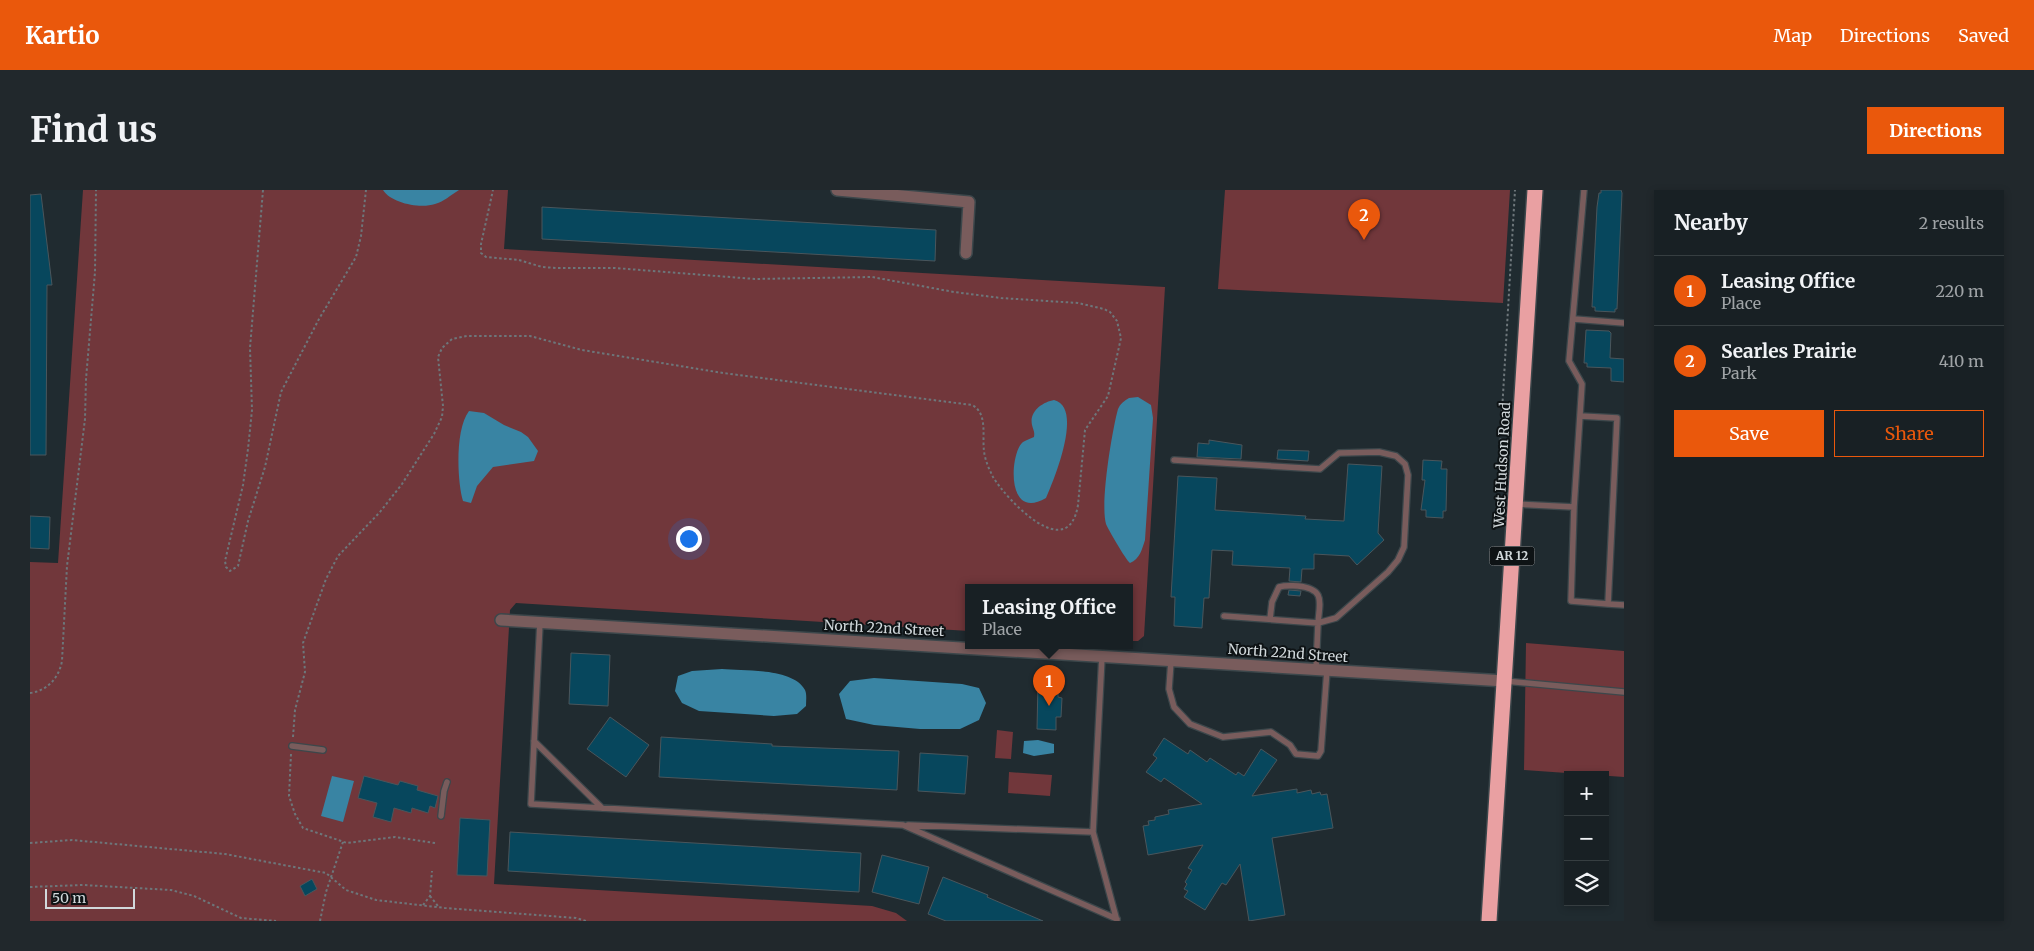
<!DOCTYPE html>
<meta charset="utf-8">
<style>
:root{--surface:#182024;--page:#21282c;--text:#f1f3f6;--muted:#9fa3a6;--line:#363e41;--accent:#ea580c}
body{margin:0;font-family:Merriweather,serif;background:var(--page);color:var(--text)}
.controls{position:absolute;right:15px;bottom:15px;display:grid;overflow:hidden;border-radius:0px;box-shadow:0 2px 8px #0003}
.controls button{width:45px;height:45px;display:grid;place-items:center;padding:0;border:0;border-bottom:1px solid var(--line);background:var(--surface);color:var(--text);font:25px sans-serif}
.scale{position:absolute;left:15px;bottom:12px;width:90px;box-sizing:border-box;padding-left:5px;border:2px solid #d1d8db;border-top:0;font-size:14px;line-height:18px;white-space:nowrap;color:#d1d8db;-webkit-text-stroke:4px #0e1315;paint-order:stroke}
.you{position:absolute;left:658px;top:348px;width:18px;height:18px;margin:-12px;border:4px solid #fff;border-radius:50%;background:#1a73e8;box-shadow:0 0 0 8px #1a73e833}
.badge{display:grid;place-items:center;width:32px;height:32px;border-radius:50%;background:var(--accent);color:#fff;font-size:16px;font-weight:700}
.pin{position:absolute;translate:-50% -41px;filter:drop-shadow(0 1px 2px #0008)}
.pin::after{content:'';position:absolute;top:26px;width:18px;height:15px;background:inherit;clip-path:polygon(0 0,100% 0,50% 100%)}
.popup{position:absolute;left:935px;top:394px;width:168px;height:65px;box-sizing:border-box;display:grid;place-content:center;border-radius:0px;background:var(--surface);filter:drop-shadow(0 1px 4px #0005);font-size:16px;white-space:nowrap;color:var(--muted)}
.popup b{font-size:19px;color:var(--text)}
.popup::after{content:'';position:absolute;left:50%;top:100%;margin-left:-10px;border:10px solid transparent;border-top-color:var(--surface)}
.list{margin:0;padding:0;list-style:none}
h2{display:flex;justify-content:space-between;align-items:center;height:65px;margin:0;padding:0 20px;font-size:21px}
h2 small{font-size:16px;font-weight:400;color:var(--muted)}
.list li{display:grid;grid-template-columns:32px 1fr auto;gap:15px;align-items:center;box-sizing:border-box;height:70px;padding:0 20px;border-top:1px solid var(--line)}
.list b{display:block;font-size:19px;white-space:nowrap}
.list p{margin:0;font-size:16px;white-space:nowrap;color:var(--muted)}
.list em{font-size:16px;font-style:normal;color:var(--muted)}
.actions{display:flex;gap:10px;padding:15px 20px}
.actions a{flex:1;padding:11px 0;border:1px solid var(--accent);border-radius:0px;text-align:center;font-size:18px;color:var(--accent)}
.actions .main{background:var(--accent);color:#fff}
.icon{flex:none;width:28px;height:28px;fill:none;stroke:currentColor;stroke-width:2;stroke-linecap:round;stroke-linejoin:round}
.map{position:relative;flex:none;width:1594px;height:731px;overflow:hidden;border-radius:0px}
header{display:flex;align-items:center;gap:30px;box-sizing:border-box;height:70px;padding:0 25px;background:var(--accent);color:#fff}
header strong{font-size:24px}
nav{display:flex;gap:28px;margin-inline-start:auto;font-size:18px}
.intro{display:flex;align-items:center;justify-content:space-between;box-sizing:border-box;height:120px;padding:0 30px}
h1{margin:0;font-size:35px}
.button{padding:12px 22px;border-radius:0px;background:var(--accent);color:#fff;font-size:18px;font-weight:700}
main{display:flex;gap:30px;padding:0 30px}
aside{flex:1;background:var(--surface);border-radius:0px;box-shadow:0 2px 8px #0003}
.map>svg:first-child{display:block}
.green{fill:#71373b}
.water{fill:#3984a3}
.building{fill:#07475d;stroke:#4a565c}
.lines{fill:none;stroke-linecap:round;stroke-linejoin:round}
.lane-casing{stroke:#3c474b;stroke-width:8}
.street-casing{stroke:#3c474b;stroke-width:14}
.highway-casing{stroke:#3c474b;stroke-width:18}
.path{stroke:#6d767a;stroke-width:2;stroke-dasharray:2.5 2.5;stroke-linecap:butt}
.lane{stroke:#795c5c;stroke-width:5.5}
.street{stroke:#795c5c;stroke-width:11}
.highway{stroke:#e9a0a2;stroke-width:15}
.labels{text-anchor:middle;stroke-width:4;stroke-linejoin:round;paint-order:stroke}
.shield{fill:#0e1315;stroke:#969da0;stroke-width:1}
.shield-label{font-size:12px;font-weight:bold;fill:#d1d8db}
.street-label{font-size:14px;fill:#d1d8db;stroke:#0e1315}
</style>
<header>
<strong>Kartio</strong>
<nav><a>Map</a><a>Directions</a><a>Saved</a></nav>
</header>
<div class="intro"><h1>Find us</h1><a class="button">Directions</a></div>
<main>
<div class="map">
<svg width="1594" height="731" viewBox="0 0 1594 731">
<rect width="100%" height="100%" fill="#202b30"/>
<path class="green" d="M53,0H478L474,59L1135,97L1114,446L1108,451H1099V397H939V441L486,413L480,420L464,694L842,716L866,723L877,731H0V372L28,373Z
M1195,0H1480L1473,113L1188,99Z
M1496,453L1594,461V587L1494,580Z
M967,540L983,542L981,569L965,568Z
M979,582L1022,585L1020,606L978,603Z"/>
<path class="water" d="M353,0H429C421,5 413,12 405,14C390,19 361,13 353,0Z
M1108,207L1121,215L1123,228L1115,350C1112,359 1110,369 1100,373C1096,370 1078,339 1076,334C1070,313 1082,241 1088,219C1090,214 1094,211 1099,208Z
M1024,210C1054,217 1024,290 1016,308C975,332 980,262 993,252C996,250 1000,249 1004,247C1005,241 1003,240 1002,235C999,221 1013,212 1024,210Z
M439,221L454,223L474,235L491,242L498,247L508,261L504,271L463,277L447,296L441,313L433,311C427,291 425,239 439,221Z
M692,479C714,481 763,478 775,500C777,504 776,511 776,516L767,524L744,526L669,521L652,513L645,501L648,486L662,481Z
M844,488L932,494L949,498L956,513L949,530L930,539H890L844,535L816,529L809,504L820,491Z
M1008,550L1024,554V563L1004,566L993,563L994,551Z
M302,586L324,591L313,632L291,626Z"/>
<path class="building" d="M1571,0H1591L1592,3L1587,119H1585V122L1565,121V117H1562L1567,17L1569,3H1571Z
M11,4L22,95H17L16,265H0V5Z
M512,17L906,40L905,71L512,49Z
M1556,140L1579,141L1581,143L1580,168L1594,169V192L1581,191V178L1557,177V173H1554Z
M1179,250L1212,255L1211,269L1167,267L1168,253L1179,254Z
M1248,260L1279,261L1278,271L1247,269Z
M1393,270L1412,271L1411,279H1417L1416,321H1413V328L1396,327V320H1391L1395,290H1392Z
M1318,274L1352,276L1348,343L1354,350L1327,375L1319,366L1284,364V379H1272L1271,392L1259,391L1260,378L1202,375L1203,361L1182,360L1179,408H1174L1172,438L1144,436L1145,407H1141L1148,286L1187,288L1185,320L1276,326L1275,329L1314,331Z
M0,326L20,327L19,359L0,358Z
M1259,400L1271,401L1270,406L1258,405Z
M541,463L580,465L578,516L539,514Z
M1008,493L1028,494V507L1032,508L1031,527H1026V540L1007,539Z
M580,527L619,555L596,587L557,559Z
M631,547L742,554V556L869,561L867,600L629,587Z
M1134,548L1158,564L1160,560L1177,572L1180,568L1206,585L1208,582L1214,586L1231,559L1247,570L1222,606L1267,599V603L1281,600L1282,604L1290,602L1291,605L1297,604L1303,638L1242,648L1255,725L1219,731L1210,674L1196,695L1192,693L1175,720L1154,707L1158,701L1154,699L1157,694L1155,692L1162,680L1158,678L1173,655L1118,665L1113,636L1119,635L1118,631L1125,630V627L1139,624L1138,620L1172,614L1134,588L1131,592L1116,582L1127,568L1123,565Z
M890,563L938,566L935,604L888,601Z
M334,586L368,595L370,591L388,596L387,600L408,606L405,618L400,616L398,623L382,618L381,623L364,618L361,632L343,627L347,613L328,608Z
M430,628L460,630L457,686L427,685Z
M480,642L831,663L829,702L478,681Z
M852,665L899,677L889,714L842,702Z
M913,687L958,705L957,707L1013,731H916L898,724Z
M282,689L287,699L275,706L270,696Z"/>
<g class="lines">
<g class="lane-casing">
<path id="lane" d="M1544,129L1594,133
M1144,270L1290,279L1309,263L1349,262L1366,266L1375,274L1378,285L1374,357L1368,370L1358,382L1306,428L1288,433L1286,479
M1486,314L1544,317L1552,194L1539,171L1554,0
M1544,317L1541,411L1578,414L1587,228L1550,226
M1578,414L1594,415
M1194,426L1288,433C1290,411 1295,399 1268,396C1261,396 1256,395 1249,397L1242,412L1240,429
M510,432L501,614L873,635L1087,729
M1072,466L1063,642L1087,731
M1141,471L1139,499L1144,517L1160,534L1193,547L1241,542L1260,555L1266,564L1288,566L1291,561L1297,480
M1475,491L1594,502
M504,551L572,618
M262,556L293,560
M411,626L414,601L417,592
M878,635L1063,642"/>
</g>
<g class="street-casing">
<path id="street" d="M807,0L939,12L936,63
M471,430L1475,491"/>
</g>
<g class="highway-casing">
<path id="highway" d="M1459,731L1505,0"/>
</g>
<path class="path" d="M233,0L220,158L222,220L218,259L213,295L195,371L196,377L200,381L208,376L218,331L235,277L251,202L289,129L326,67L331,46L336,0
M1470,256L1485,0
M0,503C17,501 29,488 32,471L37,376L55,229L56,189L65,82L66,0
M263,547L265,520L275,482L273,453L296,389L308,366L350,322L372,294L404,244L412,227L413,216L408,167L412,158L422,149L437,146H500L552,160L693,183L942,215C958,223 952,246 954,261C955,270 959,279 963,287C977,310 1038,375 1048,315L1055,240L1078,206L1091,148L1087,131L1080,122L1074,119L1048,113L971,108L924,102L842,87L725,89L585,78H527L512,77L489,70L456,67L451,63V54L463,0
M261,564L259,606L265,624L273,638L317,653L365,647L405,653
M0,653L42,650L195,664L296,683L316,700L346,710L415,718L546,728L556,731
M0,697L53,695L141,700L164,706L211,728L246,731
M400,706L408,716
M393,715L400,706L402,681
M290,731L296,702L313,652"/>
<use href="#lane" class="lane"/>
<use href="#street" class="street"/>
<use href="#highway" class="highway"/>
</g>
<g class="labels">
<rect class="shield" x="1459.5" y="356.5" width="45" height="19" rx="4"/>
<g class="shield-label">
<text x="1482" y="370">AR 12</text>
</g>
<g class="street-label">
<text transform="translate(1472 275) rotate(-87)" y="5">West Hudson Road</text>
<text transform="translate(854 438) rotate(3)" y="5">North 22nd Street</text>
<text transform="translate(1258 463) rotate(4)" y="5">North 22nd Street</text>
</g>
</g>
</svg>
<div class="controls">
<button>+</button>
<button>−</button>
<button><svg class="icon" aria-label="layers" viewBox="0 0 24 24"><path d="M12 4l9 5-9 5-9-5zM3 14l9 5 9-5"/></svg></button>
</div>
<div class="scale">50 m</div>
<div class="you"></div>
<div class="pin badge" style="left:1019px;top:516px">1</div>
<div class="popup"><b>Leasing Office</b>Place</div>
<div class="pin badge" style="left:1334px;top:50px">2</div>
</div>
<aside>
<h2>Nearby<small>2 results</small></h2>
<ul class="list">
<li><span class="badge">1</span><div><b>Leasing Office</b><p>Place</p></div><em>220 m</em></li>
<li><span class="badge">2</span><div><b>Searles Prairie</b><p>Park</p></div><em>410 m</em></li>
</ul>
<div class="actions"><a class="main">Save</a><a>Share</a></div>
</aside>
</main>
